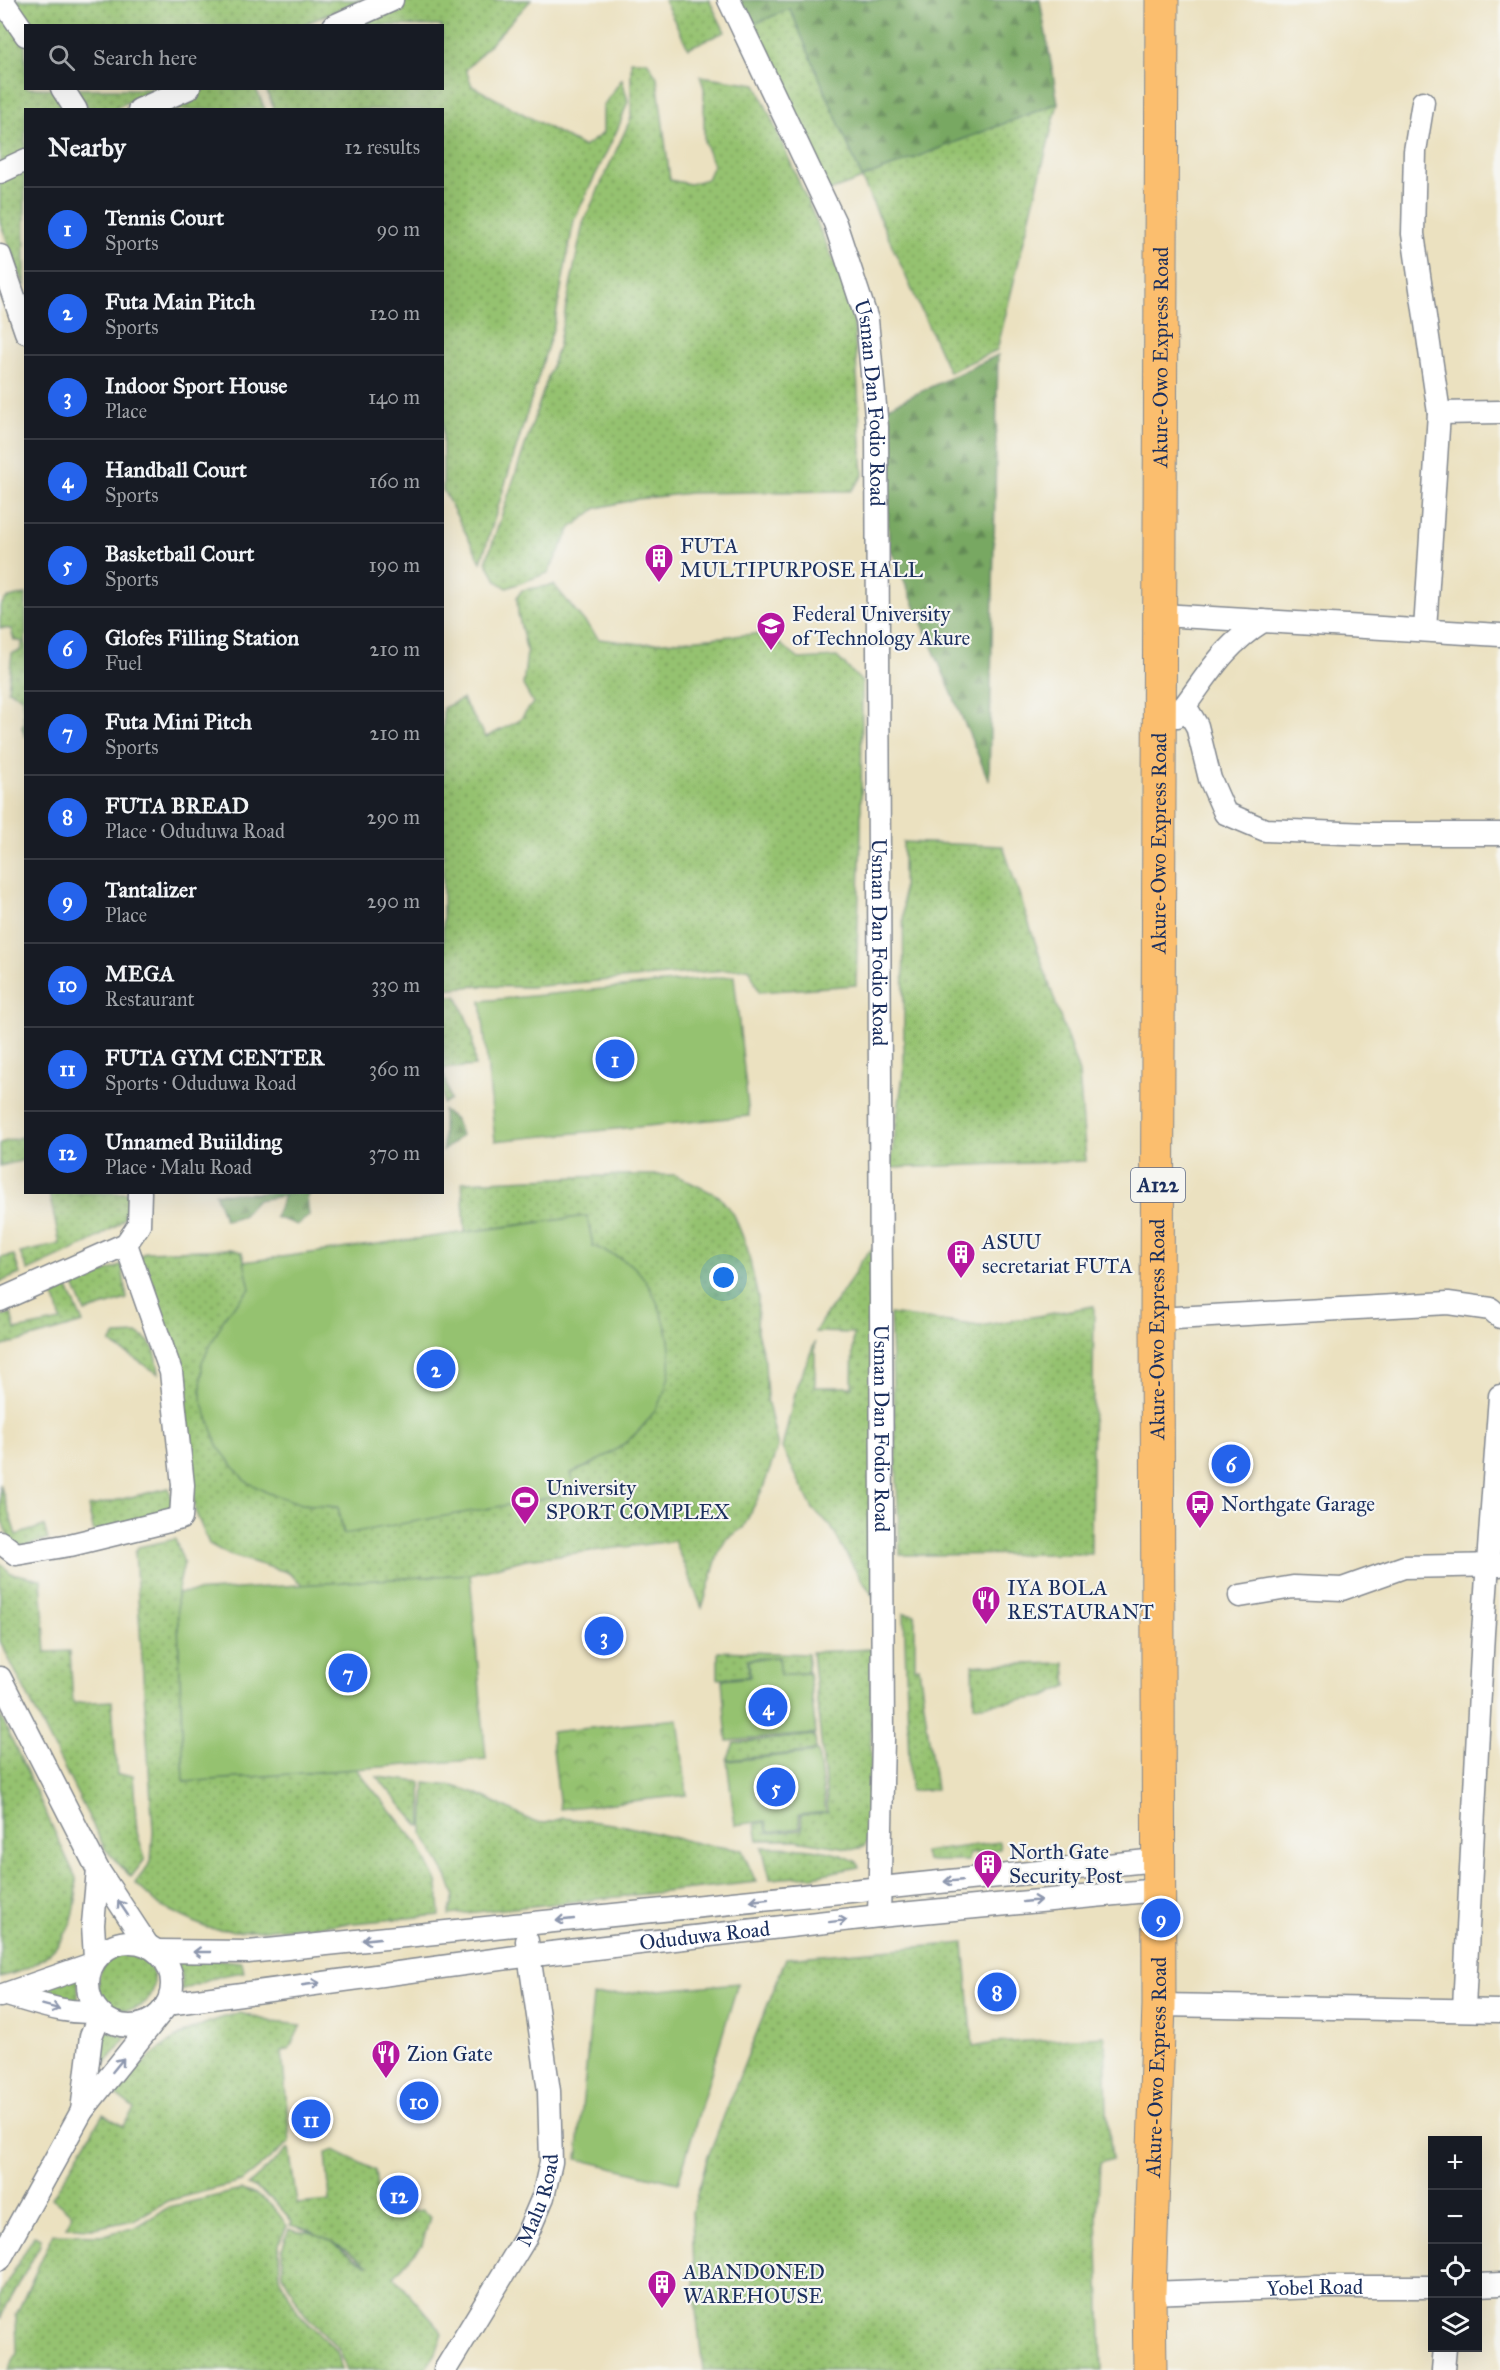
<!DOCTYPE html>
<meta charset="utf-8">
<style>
:root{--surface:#171b24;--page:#20242c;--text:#f1f3f6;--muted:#9ea1a6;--line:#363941;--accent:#2563eb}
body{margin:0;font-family:"IM FELL Great Primer",serif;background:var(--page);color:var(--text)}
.controls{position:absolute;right:18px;bottom:18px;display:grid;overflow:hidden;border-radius:0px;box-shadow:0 6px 24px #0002}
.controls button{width:54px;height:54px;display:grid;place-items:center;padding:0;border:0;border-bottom:2px solid var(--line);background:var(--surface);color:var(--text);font:30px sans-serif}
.you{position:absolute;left:724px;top:1278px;width:21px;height:21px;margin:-15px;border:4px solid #fff;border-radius:50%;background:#1a73e8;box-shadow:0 0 0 9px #1a73e833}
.badge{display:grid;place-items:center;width:39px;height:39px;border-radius:50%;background:var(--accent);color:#fff;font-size:20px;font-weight:700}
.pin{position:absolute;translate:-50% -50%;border:3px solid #fff;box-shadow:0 2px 6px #0006}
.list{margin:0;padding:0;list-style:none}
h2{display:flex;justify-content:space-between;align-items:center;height:78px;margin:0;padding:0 24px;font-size:26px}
h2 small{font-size:20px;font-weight:400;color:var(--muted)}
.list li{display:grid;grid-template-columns:39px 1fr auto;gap:18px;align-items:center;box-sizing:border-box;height:84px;padding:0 24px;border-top:2px solid var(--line)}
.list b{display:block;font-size:22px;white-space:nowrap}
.list p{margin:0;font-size:20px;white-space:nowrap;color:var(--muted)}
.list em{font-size:20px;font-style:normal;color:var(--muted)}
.icon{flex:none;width:33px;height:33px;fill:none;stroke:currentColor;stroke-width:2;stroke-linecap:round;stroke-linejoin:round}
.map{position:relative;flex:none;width:1500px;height:2370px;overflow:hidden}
.search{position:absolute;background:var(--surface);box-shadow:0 6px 24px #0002;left:24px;top:24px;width:420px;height:66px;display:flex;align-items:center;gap:15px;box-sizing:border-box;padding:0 21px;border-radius:0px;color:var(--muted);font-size:22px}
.panel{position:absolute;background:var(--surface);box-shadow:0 6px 24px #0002;left:24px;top:108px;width:420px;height:1086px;border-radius:0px}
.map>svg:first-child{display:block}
.grass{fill:url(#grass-dots);stroke:#587866;stroke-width:1.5}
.forest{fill:url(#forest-firs);stroke:#4a6c60;stroke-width:1.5}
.park{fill:url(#park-crowns);stroke:#587866;stroke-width:1.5}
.pitch{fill:#95c26f;stroke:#587866;stroke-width:1.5}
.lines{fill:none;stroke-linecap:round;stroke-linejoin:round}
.minor-casing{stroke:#83888f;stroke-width:25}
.highway-casing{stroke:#83888f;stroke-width:35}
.minor{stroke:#fff;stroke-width:22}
.highway{stroke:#fbbe6e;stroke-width:33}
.oneway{stroke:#8d97ae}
.labels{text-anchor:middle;stroke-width:4.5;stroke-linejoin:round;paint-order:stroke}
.shield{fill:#f6f6f2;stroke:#5d6b8a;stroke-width:1.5}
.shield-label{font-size:20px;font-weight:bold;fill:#1b2f5e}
.street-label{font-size:21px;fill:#1b2f5e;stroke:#f6f6f2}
.poi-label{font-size:21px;fill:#1b2f5e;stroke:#f6f6f2;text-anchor:start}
</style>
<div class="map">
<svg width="1500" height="2370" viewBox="0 0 1500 2370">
<defs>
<pattern id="grass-dots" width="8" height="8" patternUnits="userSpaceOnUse" patternTransform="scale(1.5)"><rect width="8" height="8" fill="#95c26f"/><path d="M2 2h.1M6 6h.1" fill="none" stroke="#799e5e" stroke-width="1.8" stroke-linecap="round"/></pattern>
<pattern id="forest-firs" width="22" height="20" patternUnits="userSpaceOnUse" patternTransform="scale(1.5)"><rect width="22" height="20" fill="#78a862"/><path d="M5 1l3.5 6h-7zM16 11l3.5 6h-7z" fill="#628954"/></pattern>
<pattern id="park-crowns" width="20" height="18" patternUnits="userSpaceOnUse" patternTransform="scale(1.5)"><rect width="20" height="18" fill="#95c26f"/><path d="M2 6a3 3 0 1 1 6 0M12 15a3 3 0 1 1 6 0" fill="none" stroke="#799e5e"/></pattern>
</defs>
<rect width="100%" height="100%" fill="#f6f6f2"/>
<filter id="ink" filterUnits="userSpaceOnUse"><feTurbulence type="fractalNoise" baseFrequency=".0167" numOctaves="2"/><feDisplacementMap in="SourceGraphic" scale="12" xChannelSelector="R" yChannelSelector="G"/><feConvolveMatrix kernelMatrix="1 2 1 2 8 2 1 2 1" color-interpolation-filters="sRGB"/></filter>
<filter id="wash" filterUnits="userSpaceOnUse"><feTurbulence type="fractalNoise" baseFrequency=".008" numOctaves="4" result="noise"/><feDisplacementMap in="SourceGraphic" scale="24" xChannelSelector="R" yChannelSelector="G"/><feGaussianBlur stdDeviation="1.35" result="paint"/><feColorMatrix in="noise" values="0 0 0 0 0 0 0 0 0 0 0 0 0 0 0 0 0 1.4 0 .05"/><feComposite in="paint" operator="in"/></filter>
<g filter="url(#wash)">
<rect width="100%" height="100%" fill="#ebe1c0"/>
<path class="grass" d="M0,0L25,35L26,88L62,89L76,109L26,110L25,157L0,169Z
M14,0H361L300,26L31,25Z
M409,0H531L466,70L472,86L584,147L603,133V106L622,79L628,101L619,126L574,220L554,326L481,562L443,490L442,110L274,109L266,89L442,88V26L353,25Z
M664,0H709L725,32L688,48Z
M790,8L862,178L1058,103L997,350L949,372L862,179L824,193L747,27Z
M631,61H647L657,77L670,180L690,184L707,179L713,165L704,141V88L700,76L756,84L853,305L863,476L851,491L690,493L638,499L597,508L571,528L548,573L507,588L498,582L486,562L558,347L583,223L631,118Z
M206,88L256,89L265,109L158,110Z
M75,89H157L111,110L89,109Z
M25,167V287L0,222V178Z
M554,585L599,639L641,644L766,633L799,659L837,657L862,682L861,835L856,985L759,992L749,968L529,987L476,986L443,989V708L462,699L486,737L519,721L533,703L523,685L527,652L518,614L517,597L522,590Z
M25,594H26L25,737L22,727L24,723L22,697L8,690L12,653L20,651L23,642L14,640L11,629L0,628V606L6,599Z
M903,842L1003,846L1079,1073L1086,1161L890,1168L904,1067Z
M443,996H457L472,1032L475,1066L443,1069L450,1100L443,1104Z
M25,1136V1160L0,1166V1143Z
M624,1175H675L719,1196L734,1215L747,1247L758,1298L757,1332L765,1361L767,1399L778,1447L763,1488L743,1528L727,1538L719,1551L702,1608L674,1541L526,1559L470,1574L303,1585L287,1572L229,1555L209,1544L195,1511L184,1390L136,1258L146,1252L231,1249L242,1252L251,1289L226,1315L203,1362L302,1504L338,1507L343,1533L575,1493L571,1473L592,1465L634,1268L593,1246L587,1216L465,1232L462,1182Z
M49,1193H134C132,1200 132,1209 127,1215C113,1235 52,1259 28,1271L20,1253L60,1244Z
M872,1249L875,1599L854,1568L830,1525L813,1509L782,1448L797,1385L815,1342V1387H852L853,1333L815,1332C824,1314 837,1301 848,1284C856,1271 860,1259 872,1249Z
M14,1255L20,1274L0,1282V1258Z
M122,1265L127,1299L85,1312L74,1285Z
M68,1288L83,1323L0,1347V1317L11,1313L15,1330L61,1321L56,1301L51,1296Z
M1094,1306L1091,1554L900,1555L890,1314L980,1326Z
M138,1334C156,1344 157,1355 159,1374L110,1343L116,1335Z
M0,1484L16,1535L44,1526L48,1540L16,1548C0,1528 0,1510 0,1484Z
M169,1488L175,1513L94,1533L88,1507Z
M175,1539L184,1563L177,1593L184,1782L356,1769L418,1844L438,1884L440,1915L321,1926L236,1931L207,1928L160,1906L135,1883L151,1862L153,1831L135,1553L138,1547Z
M0,1563L11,1573L41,1579L46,1652L70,1651L73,1703L112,1701L117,1775H133L137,1832L145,1859L131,1877L105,1849L0,1641Z
M904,1613L915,1615V1668L919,1667L936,1789L910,1791Z
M871,1649V1787L868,1839L864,1847L854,1849L796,1840H758L755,1824L765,1822L768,1833L802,1830L801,1815L828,1812L812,1652Z
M718,1651L808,1654V1672L781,1675L779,1657L748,1659L749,1676L718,1679Z
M1065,1663L1067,1686L1045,1697L974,1706L973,1665Z
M0,1714L76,1878C81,1931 51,1966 0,1977Z
M815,1735L816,1751L727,1760L734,1743Z
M377,1777L421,1782L422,1825L419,1826Z
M425,1783L453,1786L476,1793L534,1822L546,1823L563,1818L621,1825L701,1844L742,1850L756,1882L449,1915L454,1895L448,1878L423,1834Z
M999,1842L1000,1849L969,1854L968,1861H927L923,1852Z
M762,1847C794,1848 828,1846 857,1862L859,1867L813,1876L770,1879Z
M964,1943L973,2047L994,2043L1105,2036L1107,2112L1112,2159L1100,2163L1097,2216L1102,2370H703L695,2301L692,2212L707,2159L786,1958Z
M98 1982a28 28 0 1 1 56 0a28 28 0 1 1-56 0Z
M175,1956L242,1962L244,1972L220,1976L181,1991L182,1977Z
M78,1973V2005L29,1993Z
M240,2013L273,2022L301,2025L289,2050L282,2051L290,2142L241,2182L167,2201L134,2220L94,2228L66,2227L73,2214L52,2198L103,2114L123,2126L134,2109L116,2095C147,2051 187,2025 240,2013Z
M103,2029L126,2037L102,2068Z
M289,2148L297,2204L330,2201L326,2153L334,2150L375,2170L379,2208H397L398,2214L422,2210L430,2217L422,2245L394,2276L443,2333L436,2353L425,2370H347L339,2349L302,2311L283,2275L282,2249L289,2229C298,2234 304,2230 313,2233C333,2238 348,2259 368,2265C344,2248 318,2231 290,2225L292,2222C280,2205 267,2193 248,2185Z
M241,2190C264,2195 275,2207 287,2226L279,2244L280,2278L299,2314L337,2351L342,2370H9L17,2353L16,2315L53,2234L103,2235L136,2227L169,2207Z
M34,2236L41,2239L39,2247L0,2319V2295Z"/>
<path class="forest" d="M735,0H1040L1058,103L862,178L790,9L747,27Z
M998,355L989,781L889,545L884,409Z
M443,1110L456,1121L461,1136L443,1151Z
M215,1193H311L307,1197L309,1216L297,1225L275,1217L284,1196L257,1200L242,1216L225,1220Z"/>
<path class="park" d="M678,1719L687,1795L560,1809L551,1732Z"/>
<path class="pitch" d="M734,976L749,1116L495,1141L481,1001Z
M587,1216L593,1246C606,1252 623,1258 634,1267C646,1278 657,1300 662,1315C691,1392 640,1446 571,1473L575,1493L344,1534L338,1507L302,1504L268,1493L245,1481L219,1448L201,1398L202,1362L226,1315L250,1289L244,1262Z
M470,1574L486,1759L184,1782L177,1593Z
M778,1657L780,1675L809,1673L816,1734L727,1741L722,1680L750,1677L749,1660Z
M818,1752L826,1812L799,1815L800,1828L768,1832L766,1821L735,1825L727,1761Z
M738,1983L678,2183L577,2159L593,1996Z"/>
</g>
<g filter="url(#ink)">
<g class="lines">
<g class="minor-casing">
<g id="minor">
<path d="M2,0L26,35"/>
<path id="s1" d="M729,0L835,223L867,320L877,427L883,1739L879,1916"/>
<path d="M334,26L392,0"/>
<path d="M62,88L76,110"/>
<path d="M1423,102L1415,151L1413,234L1439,413L1425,630"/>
<path d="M139,110L189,88"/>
<path d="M0,172L26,160"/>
<path d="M0,256L26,332"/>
<path d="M1439,413L1500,412"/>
<path d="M1162,615L1500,635"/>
<path d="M1185,706L1197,726L1210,779L1225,813L1265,830L1369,834H1500"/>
<path d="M1177,716C1207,678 1220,648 1263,621"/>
<path d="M0,1300L126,1244L139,1225L140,1192"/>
<path d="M1157,1319L1448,1303L1491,1309L1500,1317"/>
<path d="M0,1542L16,1554L70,1545L181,1518L183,1485L171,1372L126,1244"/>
<path d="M1240,1596L1293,1587L1342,1589L1404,1567L1500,1565"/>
<path d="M0,1678L98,1870L148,1946"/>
<circle cx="130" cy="1984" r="42"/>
<path d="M157,1951L248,1952L1157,1860"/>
<path d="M95,1959L93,1924L98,1870"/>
<path d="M7,1995C37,2003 66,2015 96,2011"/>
<path d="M0,1996L92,1964"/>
<path id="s2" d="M167,2004L516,1957L879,1916L1158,1890"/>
<path d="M1159,2005L1500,2011"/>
<path d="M1464,2008L1483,1633L1500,1396"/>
<path d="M82,2111L91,2036L100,2014"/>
<path d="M0,2259L82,2111L158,2016"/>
<path d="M1478,2285L1500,2284"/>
<path id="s3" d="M1149,2293L1316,2287H1432"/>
<path id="s4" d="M445,2370L526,2237L543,2197L551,2162L549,2091L527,1941"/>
<path d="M1443,2370L1445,2348"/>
</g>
</g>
<g class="highway-casing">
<g id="highway">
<path id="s5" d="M1150,2370L1149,2293L1159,2005L1157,1319L1162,0"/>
</g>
</g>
<use href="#minor" class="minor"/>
<use href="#highway" class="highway"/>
</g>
<defs><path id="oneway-shaft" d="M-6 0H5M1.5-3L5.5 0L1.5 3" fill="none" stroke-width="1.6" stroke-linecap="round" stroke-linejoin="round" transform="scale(1.5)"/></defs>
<g class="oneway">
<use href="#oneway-shaft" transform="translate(953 1881) rotate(175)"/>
<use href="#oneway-shaft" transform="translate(759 1900) rotate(174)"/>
<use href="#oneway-shaft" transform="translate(1032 1901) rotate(-6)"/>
<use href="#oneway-shaft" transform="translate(123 1908) rotate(-124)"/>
<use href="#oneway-shaft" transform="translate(565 1920) rotate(174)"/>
<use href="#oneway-shaft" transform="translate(838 1921) rotate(-7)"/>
<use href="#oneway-shaft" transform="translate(371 1939) rotate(174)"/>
<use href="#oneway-shaft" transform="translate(202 1952) rotate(180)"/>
<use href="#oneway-shaft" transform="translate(311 1984) rotate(-8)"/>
<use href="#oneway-shaft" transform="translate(51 2007) rotate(15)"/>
<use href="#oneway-shaft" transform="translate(118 2065) rotate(-51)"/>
</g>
</g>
<defs>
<g id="building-pin" transform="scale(1.5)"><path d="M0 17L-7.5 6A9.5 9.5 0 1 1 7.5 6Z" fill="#b5179e" stroke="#f6f6f2"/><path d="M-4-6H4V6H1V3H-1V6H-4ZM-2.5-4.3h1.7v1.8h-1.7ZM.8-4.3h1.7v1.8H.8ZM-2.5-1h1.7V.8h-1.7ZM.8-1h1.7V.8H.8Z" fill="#fff"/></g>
<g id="university-pin" transform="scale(1.5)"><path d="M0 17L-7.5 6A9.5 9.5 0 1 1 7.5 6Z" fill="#b5179e" stroke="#f6f6f2"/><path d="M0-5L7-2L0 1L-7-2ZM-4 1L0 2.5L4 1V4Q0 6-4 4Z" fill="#fff"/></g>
<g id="stadium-pin" transform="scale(1.5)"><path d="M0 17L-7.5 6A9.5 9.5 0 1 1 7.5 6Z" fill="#b5179e" stroke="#f6f6f2"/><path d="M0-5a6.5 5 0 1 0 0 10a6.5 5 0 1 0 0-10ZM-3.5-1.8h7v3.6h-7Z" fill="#fff"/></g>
<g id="bus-pin" transform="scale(1.5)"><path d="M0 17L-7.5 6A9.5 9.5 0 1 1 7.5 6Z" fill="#b5179e" stroke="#f6f6f2"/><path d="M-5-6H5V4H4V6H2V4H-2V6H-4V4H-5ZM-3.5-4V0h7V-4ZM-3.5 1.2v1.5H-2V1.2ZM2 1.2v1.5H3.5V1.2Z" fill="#fff"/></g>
<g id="restaurant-pin" transform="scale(1.5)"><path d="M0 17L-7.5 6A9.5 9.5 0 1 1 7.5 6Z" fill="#b5179e" stroke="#f6f6f2"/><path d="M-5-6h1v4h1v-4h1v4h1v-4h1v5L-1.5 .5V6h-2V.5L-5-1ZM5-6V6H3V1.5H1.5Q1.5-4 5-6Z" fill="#fff"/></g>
</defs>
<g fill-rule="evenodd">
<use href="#building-pin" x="659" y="558"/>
<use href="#university-pin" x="771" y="626"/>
<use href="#building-pin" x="961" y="1254"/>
<use href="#stadium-pin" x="525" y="1500"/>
<use href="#bus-pin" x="1200" y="1504"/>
<use href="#restaurant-pin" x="986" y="1600"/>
<use href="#building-pin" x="988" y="1864"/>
<use href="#restaurant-pin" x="386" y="2054"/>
<use href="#building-pin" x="662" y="2284"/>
</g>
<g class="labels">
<rect class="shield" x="1131" y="1168" width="54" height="34" rx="4.5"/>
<g class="shield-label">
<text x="1158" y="1192">A122</text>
</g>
<g class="street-label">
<text dy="7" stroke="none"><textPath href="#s5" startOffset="2013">Akure-Owo Express Road</textPath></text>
<text dy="7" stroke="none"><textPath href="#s1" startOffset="432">Usman Dan Fodio Road</textPath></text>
<text dy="7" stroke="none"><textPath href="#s5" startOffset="1527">Akure-Owo Express Road</textPath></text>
<text dy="7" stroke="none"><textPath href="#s1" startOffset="972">Usman Dan Fodio Road</textPath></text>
<text dy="7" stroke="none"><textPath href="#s5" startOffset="1041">Akure-Owo Express Road</textPath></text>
<text dy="7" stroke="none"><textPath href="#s1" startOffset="1458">Usman Dan Fodio Road</textPath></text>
<text dy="7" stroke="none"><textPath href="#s2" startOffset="542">Oduduwa Road</textPath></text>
<text dy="7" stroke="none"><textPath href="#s5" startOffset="303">Akure-Owo Express Road</textPath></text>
<text dy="7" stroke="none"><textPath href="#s4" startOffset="195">Malu Road</textPath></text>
<text dy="7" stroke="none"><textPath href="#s3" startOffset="166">Yobel Road</textPath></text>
</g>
<g class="poi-label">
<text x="680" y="553">FUTA<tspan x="680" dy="24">MULTIPURPOSE HALL</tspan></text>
<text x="792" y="621">Federal University<tspan x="792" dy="24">of Technology Akure</tspan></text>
<text x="982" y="1249">ASUU<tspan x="982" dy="24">secretariat FUTA</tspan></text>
<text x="546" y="1495">University<tspan x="546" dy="24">SPORT COMPLEX</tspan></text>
<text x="1221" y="1511">Northgate Garage</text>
<text x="1007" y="1595">IYA BOLA<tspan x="1007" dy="24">RESTAURANT</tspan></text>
<text x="1009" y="1859">North Gate<tspan x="1009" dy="24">Security Post</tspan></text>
<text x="407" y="2061">Zion Gate</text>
<text x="683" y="2279">ABANDONED<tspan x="683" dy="24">WAREHOUSE</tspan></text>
</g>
</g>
</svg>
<div class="controls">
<button>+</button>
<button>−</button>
<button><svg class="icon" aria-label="locate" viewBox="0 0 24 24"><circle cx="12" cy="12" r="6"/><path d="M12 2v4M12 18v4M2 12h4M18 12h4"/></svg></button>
<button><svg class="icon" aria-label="layers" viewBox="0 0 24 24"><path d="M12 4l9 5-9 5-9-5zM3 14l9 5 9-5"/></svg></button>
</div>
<div class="you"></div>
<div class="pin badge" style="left:615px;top:1059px">1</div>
<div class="pin badge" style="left:436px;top:1369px">2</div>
<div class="pin badge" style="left:604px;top:1636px">3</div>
<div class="pin badge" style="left:768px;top:1707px">4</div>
<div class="pin badge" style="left:776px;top:1787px">5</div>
<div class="pin badge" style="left:1231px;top:1464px">6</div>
<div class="pin badge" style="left:348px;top:1673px">7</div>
<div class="pin badge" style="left:997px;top:1992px">8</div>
<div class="pin badge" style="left:1161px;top:1918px">9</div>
<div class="pin badge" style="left:419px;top:2101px">10</div>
<div class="pin badge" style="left:311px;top:2119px">11</div>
<div class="pin badge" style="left:399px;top:2195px">12</div>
<div class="search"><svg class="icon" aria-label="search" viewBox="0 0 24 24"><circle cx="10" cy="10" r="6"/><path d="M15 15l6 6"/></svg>Search here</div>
<section class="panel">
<h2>Nearby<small>12 results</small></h2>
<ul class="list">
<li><span class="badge">1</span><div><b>Tennis Court</b><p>Sports</p></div><em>90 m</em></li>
<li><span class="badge">2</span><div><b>Futa Main Pitch</b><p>Sports</p></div><em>120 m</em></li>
<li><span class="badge">3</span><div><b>Indoor Sport House</b><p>Place</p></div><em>140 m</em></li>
<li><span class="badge">4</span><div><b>Handball Court</b><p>Sports</p></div><em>160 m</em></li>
<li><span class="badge">5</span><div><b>Basketball Court</b><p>Sports</p></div><em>190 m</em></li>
<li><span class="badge">6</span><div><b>Glofes Filling Station</b><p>Fuel</p></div><em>210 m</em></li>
<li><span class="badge">7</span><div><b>Futa Mini Pitch</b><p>Sports</p></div><em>210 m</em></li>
<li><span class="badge">8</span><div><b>FUTA BREAD</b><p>Place · Oduduwa Road</p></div><em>290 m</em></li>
<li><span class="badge">9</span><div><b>Tantalizer</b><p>Place</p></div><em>290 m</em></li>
<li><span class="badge">10</span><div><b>MEGA</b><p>Restaurant</p></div><em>330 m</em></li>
<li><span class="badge">11</span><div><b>FUTA GYM CENTER</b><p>Sports · Oduduwa Road</p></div><em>360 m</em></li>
<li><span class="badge">12</span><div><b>Unnamed Buiilding</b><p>Place · Malu Road</p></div><em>370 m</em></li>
</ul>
</section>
</div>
